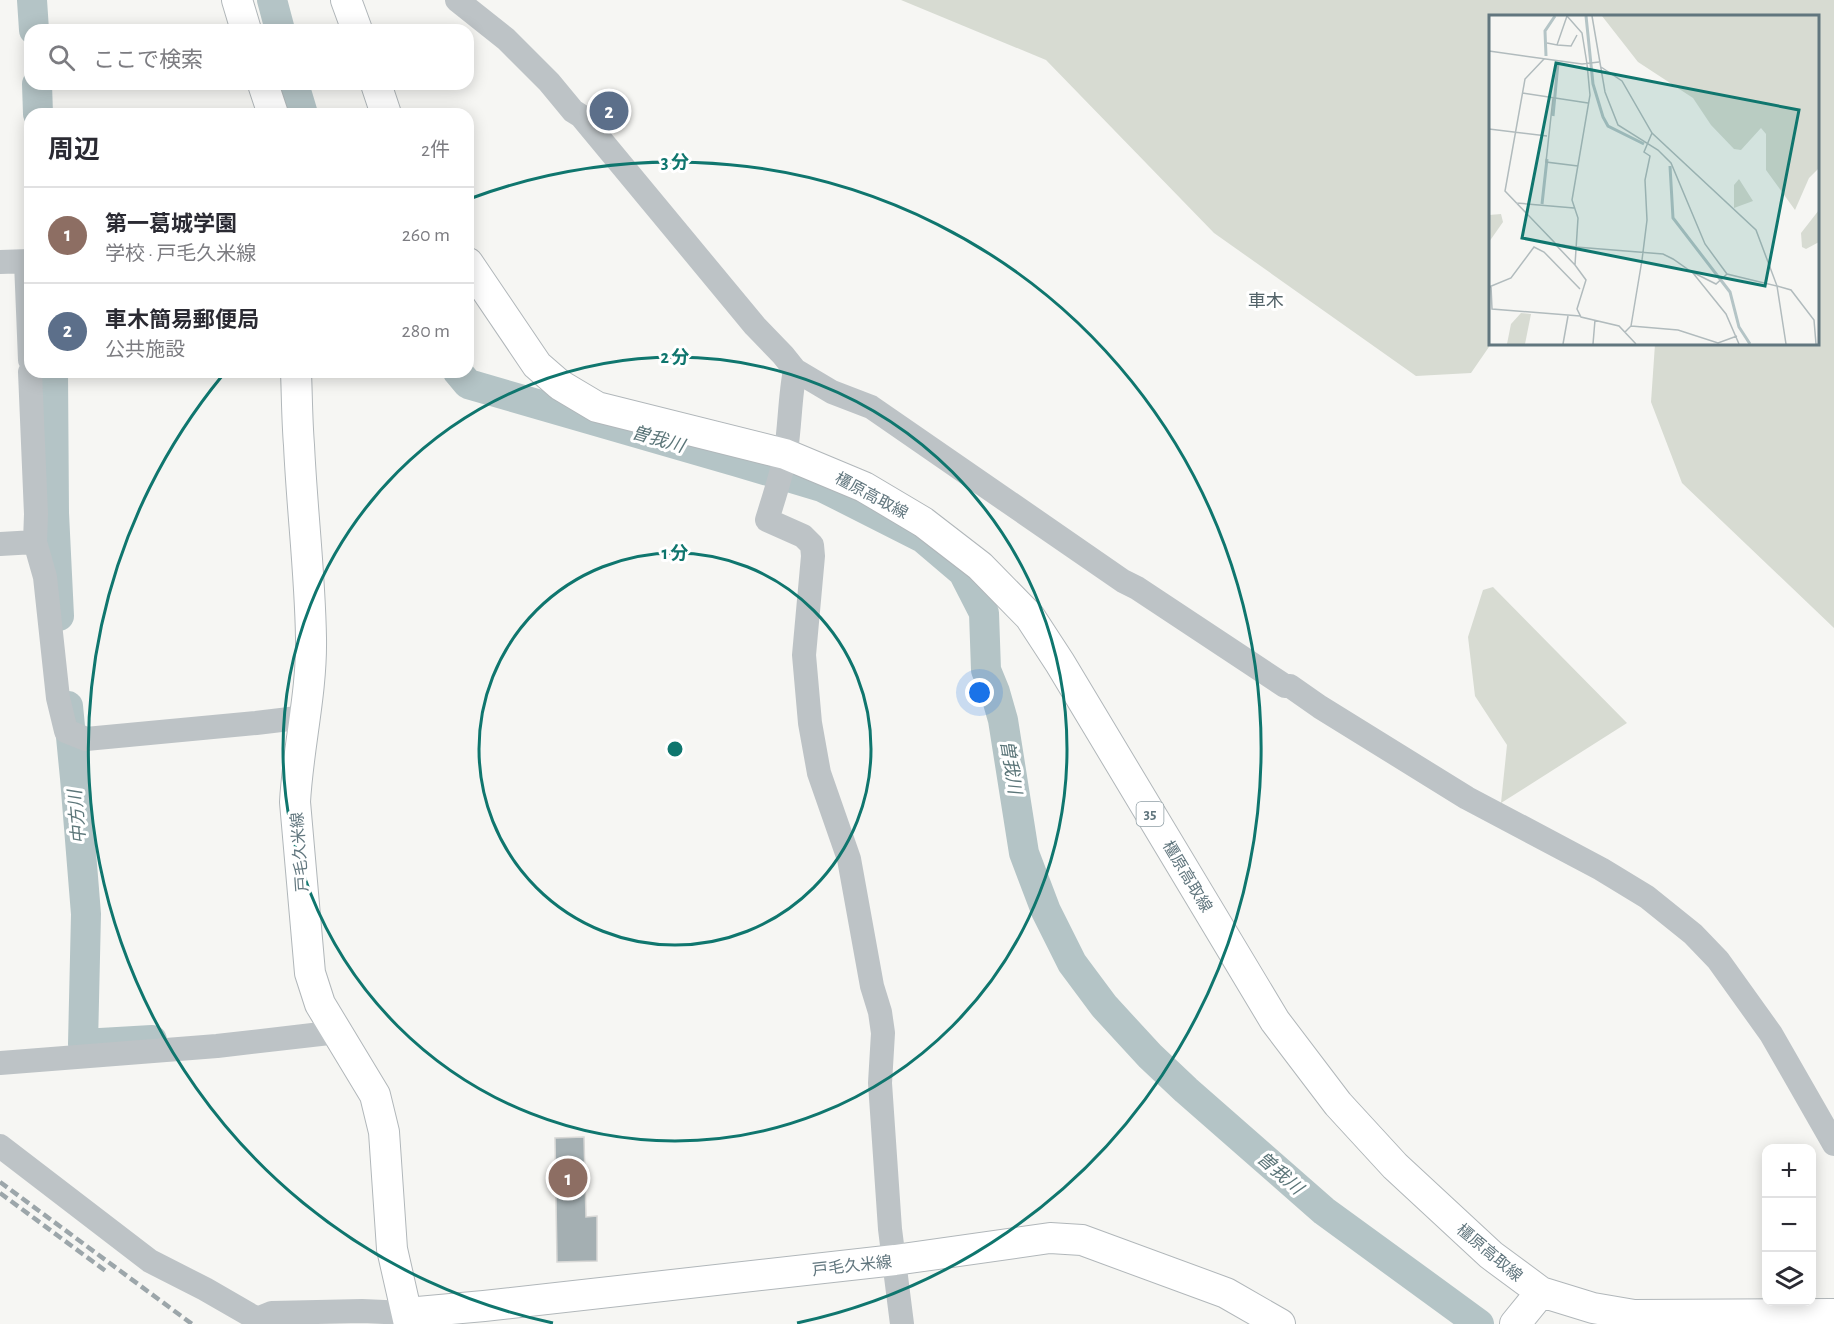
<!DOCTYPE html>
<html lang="ja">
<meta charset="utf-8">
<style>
:root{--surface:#fff;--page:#f7f7f7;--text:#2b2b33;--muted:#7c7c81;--line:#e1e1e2;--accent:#e23727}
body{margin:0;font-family:"Alegreya Sans","Noto Sans JP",sans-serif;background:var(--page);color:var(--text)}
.controls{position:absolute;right:18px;bottom:18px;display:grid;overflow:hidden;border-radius:12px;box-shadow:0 3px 15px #0003}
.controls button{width:54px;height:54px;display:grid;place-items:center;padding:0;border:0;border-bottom:2px solid var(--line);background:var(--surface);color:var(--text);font:30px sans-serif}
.you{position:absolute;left:980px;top:693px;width:21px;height:21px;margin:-15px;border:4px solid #fff;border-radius:50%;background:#1a73e8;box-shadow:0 0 0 9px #1a73e833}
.badge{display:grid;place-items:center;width:39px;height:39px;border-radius:50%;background:var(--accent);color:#fff;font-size:20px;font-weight:700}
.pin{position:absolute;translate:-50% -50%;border:3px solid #fff;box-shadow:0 2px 6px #0006}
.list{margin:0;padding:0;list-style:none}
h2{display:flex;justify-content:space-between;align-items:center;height:78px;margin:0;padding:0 24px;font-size:26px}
h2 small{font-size:20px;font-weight:400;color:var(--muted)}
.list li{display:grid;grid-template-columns:39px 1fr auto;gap:18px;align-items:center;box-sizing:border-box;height:96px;padding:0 24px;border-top:2px solid var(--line)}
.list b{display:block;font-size:22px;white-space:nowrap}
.list p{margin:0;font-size:20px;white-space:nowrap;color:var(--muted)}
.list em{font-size:20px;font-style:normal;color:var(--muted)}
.icon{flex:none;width:33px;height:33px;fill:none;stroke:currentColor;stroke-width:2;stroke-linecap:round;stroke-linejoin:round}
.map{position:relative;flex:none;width:1834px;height:1324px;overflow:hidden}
.search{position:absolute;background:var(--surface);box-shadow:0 3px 15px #0003;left:24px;top:24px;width:450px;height:66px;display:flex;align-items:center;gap:15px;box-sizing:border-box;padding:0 21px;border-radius:18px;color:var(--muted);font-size:22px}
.panel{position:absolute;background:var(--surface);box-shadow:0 3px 15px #0003;left:24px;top:108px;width:450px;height:270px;border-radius:18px}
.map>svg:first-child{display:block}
.green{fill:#d7dbd2}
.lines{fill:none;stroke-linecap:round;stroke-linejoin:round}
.river{stroke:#b4c4c6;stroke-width:30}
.building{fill:#a4afb2;stroke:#d8d8d6;stroke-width:1.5}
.major-casing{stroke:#b1b7ba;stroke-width:32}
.minor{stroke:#bdc3c6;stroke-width:24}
.major{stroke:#fff;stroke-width:30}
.rail{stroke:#9ca6aa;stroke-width:4.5;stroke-dasharray:9 4.5;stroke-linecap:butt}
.ring{fill:none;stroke:#0f766e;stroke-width:3}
.labels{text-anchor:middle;stroke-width:6;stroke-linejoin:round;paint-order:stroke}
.shield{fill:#fff;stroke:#909fa5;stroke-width:1.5}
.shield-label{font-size:15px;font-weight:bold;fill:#61767e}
.street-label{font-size:16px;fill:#61767e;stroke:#fff}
.neighbourhood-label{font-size:18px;fill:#536369;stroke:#fff}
.water-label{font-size:18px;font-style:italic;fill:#5c7679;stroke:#fff}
.inset-river{fill:none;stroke:#b4c4c6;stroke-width:3}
.inset-road{fill:none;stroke:#b1bbbd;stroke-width:1.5}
.view{fill:#0f766e;fill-opacity:0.15;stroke:#0f766e;stroke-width:3}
.inset-edge{fill:none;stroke:#61767e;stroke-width:3}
.centre{fill:#0f766e;stroke:#fff;stroke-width:3}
.ring-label{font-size:18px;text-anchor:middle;font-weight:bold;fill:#0f766e;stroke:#fff;stroke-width:6;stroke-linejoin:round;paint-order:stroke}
</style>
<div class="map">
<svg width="1834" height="1324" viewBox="0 0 1834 1324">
<rect width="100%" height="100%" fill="#f6f6f3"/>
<path class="green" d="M901,0H1834V628L1682,483L1651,402L1655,344H1818V16H1490L1491,344L1471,373L1416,376L1214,233L1046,60Z
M1493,587L1627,723L1501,803L1507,745L1475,696L1468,637L1483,590Z"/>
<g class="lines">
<path class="river" d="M32,0L34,30
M272,0L280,30
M37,84L38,114
M294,84L303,114
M53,372L54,513L59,616
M458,372L468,384L738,462L822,487L923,538L963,572L984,613L986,670L995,692L1003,720L1024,853L1046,911L1072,963L1104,1006L1150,1056L1186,1090L1324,1211L1479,1324
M68,706L75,778L86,914L83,1044L152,1040"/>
</g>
<path class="building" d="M584,1137L586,1217L597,1216V1261L557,1262L555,1138Z"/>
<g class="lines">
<g class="major-casing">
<path id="major" d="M237,0L246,30
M346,0L357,30
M263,84L273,114
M376,84L386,114
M468,263L537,365L560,385L597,407L785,454L864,487L923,522L980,566L1030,617L1060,663L1275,1021L1338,1104L1395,1166L1491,1255L1541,1292L1593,1308L1634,1315L1834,1314
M296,372C297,396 297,421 299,445C302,510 310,573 311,638C312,693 298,747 295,802L310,973L320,1004L375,1095L384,1132L392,1249L409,1324
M407,1313L484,1306L895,1260L1050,1238L1082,1240L1226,1293L1280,1324
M1515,1324L1541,1292"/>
</g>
<path class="minor" d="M457,0L506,39L549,82L573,111L581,116L755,326L783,355L795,370L832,392L871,407L1123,581L1137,588L1285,686H1290L1320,707L1467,798L1601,869L1647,897L1693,934L1718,960L1771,1034L1834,1144
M0,262L30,261
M26,262L30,360
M795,370C790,396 790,424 786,451C782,474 774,497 767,520L803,536L812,545L813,556L804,655L810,723L819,773L849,859L872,986L880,1012L883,1033L880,1083L890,1229L902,1324
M30,372L36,514L35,542L45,577L58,698L66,731L86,739L256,723L306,717
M0,544L35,542
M0,1063L217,1046L338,1032
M0,1146L150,1261L205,1289L257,1319L272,1313L362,1311L407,1313"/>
<use href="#major" class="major"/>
<path class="rail" d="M0,1182L192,1324
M0,1193L107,1272"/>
</g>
<g class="ring">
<circle cx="675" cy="749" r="196"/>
<circle cx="675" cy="749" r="392"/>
<path d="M553 1323A587 587 0 0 1 222 376M469 199A587 587 0 1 1 797 1323"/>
</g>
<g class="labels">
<rect class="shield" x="1136.5" y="802" width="27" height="24" rx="4.5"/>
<g class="shield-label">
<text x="1150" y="819">35</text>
</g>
<g class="street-label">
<text transform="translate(872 495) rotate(28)" y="6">橿原高取線</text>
<text transform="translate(299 852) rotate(-94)" y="6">戸毛久米線</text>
<text transform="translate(1188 876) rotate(59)" y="6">橿原高取線</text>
<text transform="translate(1490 1252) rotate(40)" y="6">橿原高取線</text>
<text transform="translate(852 1265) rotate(-6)" y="6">戸毛久米線</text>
</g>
<g class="neighbourhood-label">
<text x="1266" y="307">車木</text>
</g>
<g class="water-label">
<text transform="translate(658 439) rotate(16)" y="6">曽我川</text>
<text transform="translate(1011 767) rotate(81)" y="6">曽我川</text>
<text transform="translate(77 817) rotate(-95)" y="6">中方川</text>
<text transform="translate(1280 1173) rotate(41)" y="6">曽我川</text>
</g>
</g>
<g transform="translate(1489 15)">
<rect width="330" height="330" fill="#f6f6f3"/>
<path d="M113,1H330V153L320,163L306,195L277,155V119L272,113L252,135L245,134L222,110L204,83L149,47ZM250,164L264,186L245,193V170ZM330,195V227L317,234L313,232L312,218ZM12,199L14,207L0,227V200ZM32,298L42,299L36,329H18L22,309Z" fill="#d7dbd2"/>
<path class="inset-river" d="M97,1L104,69L114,102L119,111L155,129M57,41L56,16L66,1M64,101L69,48M181,151L184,203L241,277L250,312L261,329M53,189L58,144"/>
<path class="inset-road" d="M78,1L93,18L98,49M103,1L116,77L129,110L169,135L182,148L216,229L238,259L288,271L297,329M58,28L68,30L78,1M68,30L82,31L88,20M0,36L93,49L110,47M55,44L36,64L16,176L67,229L87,232M98,49L101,80L83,185L89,203L86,250L97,265L88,294L92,302L130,311L147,329M112,52L133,66L163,118L267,215L288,271L302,275L325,305L327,329M33,78L99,88M64,83L57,147L89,151M0,114L58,121M27,188L85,193M67,230L86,250M87,232L174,239L184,244L204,258L237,299L250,329M205,258L227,269L238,259M2,271L3,294L91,301M0,272L22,263L45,232L55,237L91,274M142,311L189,315L229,328L248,321M136,317L142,311L153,245L158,205L156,165L161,141L155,137L163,118M74,329L79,301M104,329L106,305"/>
<path class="view" d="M67,48L310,95L276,271L33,223Z"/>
<rect width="330" height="330" class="inset-edge"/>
</g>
<circle cx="675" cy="749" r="9" class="centre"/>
<g class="ring-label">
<text x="675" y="168">3 分</text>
<text x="675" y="363">2 分</text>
<text x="675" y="559">1 分</text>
</g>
</svg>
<div class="controls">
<button>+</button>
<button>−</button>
<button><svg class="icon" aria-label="layers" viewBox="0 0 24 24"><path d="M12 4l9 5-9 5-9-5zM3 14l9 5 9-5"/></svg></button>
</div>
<div class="you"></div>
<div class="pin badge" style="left:568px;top:1178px;background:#8d6e63">1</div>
<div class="pin badge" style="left:609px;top:111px;background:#5c6f8a">2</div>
<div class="search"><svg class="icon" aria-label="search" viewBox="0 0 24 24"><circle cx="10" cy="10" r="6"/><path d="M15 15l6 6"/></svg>ここで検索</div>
<section class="panel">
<h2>周辺<small>2件</small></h2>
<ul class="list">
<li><span class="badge" style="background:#8d6e63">1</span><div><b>第一葛城学園</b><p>学校 · 戸毛久米線</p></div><em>260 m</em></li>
<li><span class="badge" style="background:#5c6f8a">2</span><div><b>車木簡易郵便局</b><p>公共施設</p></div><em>280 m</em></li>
</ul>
</section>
</div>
